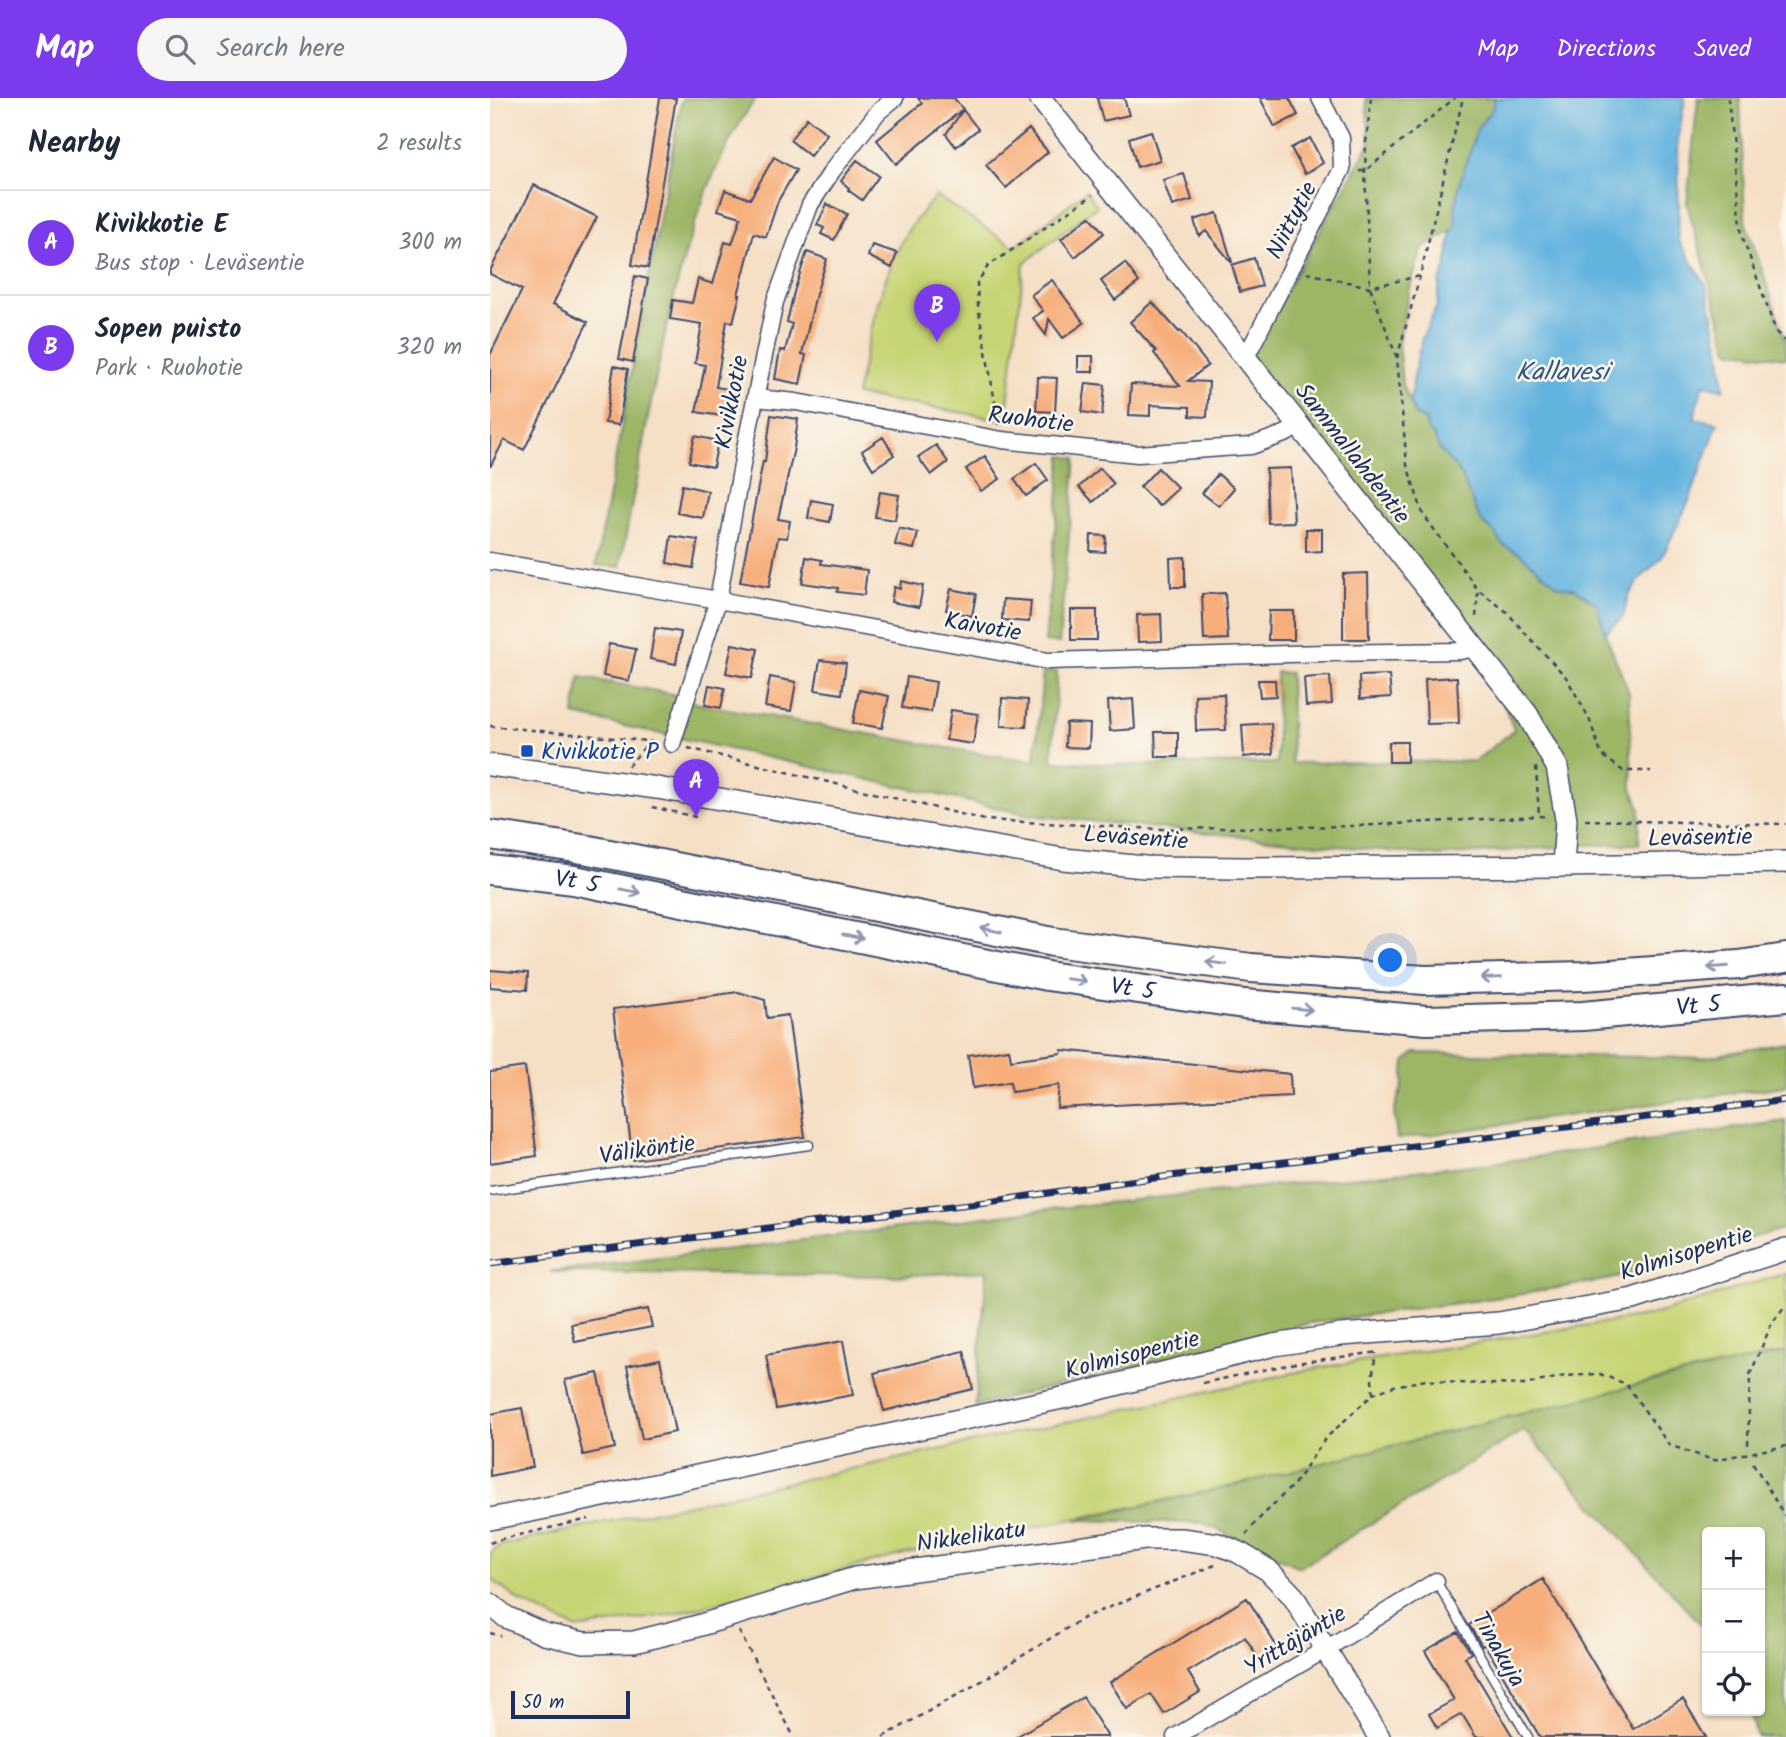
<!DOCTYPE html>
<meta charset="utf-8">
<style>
:root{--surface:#fff;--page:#f6f6f7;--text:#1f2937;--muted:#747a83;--line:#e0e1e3;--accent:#7c3aed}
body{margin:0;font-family:Kalam,sans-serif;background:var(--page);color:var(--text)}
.controls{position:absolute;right:21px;bottom:21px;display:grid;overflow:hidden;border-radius:7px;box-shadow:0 2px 5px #0004}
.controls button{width:63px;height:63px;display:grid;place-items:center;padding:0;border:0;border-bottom:2px solid var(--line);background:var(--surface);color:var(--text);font:35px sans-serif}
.scale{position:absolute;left:21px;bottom:18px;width:119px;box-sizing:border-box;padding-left:7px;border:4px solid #1b2f5e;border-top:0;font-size:19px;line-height:24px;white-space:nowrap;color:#1b2f5e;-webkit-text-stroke:5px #fbf7ec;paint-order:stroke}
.you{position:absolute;left:901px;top:863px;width:24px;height:24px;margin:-18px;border:5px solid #fff;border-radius:50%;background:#1a73e8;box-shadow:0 0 0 10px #1a73e833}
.badge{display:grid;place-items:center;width:46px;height:46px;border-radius:50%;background:var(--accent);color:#fff;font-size:23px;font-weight:700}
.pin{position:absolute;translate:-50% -58px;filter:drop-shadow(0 2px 4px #0008)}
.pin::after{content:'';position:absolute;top:37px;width:24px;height:21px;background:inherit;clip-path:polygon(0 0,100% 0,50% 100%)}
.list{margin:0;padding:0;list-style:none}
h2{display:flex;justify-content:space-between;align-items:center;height:91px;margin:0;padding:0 28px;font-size:30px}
h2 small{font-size:23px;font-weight:400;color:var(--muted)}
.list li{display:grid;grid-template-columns:46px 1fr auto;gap:21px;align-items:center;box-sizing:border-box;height:105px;padding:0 28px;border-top:2px solid var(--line)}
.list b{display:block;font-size:26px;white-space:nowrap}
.list p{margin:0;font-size:23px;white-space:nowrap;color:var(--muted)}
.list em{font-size:23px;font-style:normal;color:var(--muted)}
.icon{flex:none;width:38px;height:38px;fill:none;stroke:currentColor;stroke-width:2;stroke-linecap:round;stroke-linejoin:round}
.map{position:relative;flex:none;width:1296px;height:1639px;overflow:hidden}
header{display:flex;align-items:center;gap:42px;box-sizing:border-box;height:98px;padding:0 35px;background:var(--accent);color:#fff}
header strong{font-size:33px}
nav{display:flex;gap:38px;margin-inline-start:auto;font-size:24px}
.search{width:490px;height:63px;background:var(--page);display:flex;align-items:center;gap:18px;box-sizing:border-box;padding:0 24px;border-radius:38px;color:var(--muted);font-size:26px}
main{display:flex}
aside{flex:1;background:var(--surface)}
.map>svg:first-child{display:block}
.green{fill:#c7d475;stroke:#71826a;stroke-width:2}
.forest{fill:#9db666;stroke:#5c7262;stroke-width:2}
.water{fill:#64b3df;stroke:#40719e;stroke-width:2}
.building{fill:#f7ae7a}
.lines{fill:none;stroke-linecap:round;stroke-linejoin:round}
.lane-casing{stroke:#3c496d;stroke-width:11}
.street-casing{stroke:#3c496d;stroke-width:19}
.secondary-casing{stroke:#3c496d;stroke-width:24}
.highway-casing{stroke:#3c496d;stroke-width:32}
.path{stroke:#3c496d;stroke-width:2.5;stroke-dasharray:5 5;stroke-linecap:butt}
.lane{stroke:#fff;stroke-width:8}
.street{stroke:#fff;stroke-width:16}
.secondary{stroke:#fff;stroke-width:21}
.highway{stroke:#fff;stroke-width:28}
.rail-casing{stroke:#1b2f5e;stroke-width:7}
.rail{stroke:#fbf7ec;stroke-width:4.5;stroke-dasharray:13;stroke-linecap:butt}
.path-bridge{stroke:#3c496d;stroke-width:2.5;stroke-dasharray:5 5;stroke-linecap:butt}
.oneway{stroke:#8d97ae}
.transit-dot{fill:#1a4fb4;stroke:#fbf7ec;stroke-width:2.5}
.labels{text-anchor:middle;stroke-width:5;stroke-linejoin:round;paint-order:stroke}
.street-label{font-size:24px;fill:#1b2f5e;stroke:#fbf7ec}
.transit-label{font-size:24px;fill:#164399;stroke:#fbf7ec;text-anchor:start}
.water-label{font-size:26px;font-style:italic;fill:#315785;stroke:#fbf7ec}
</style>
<header>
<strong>Map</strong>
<div class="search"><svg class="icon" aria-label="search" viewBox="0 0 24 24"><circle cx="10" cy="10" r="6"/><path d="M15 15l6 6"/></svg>Search here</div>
<nav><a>Map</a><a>Directions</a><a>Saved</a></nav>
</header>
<main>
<aside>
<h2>Nearby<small>2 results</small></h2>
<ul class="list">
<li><span class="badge">A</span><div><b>Kivikkotie E</b><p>Bus stop · Leväsentie</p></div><em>300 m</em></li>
<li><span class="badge">B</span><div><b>Sopen puisto</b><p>Park · Ruohotie</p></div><em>320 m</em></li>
</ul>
</aside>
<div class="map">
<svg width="1296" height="1639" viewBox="0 0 1296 1639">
<rect width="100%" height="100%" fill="#fbf7ec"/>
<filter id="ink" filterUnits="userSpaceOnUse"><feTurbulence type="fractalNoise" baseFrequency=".0143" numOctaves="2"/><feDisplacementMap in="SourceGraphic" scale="14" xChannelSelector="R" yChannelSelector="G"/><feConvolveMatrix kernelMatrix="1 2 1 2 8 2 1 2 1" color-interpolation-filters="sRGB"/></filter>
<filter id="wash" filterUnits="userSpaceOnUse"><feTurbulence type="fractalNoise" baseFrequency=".00686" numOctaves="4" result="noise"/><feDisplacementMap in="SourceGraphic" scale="28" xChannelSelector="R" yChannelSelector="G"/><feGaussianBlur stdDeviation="1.57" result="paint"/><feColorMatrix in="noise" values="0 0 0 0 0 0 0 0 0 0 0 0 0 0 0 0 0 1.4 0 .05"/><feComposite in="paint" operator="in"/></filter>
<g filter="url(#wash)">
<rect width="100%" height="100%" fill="#f5dfc5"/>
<path class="green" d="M596,93L607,108L534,165L516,322L366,297C379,243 388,186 416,136C423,123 436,110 446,98L525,149Z
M1296,1175V1254L1171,1281L729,1391L414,1456L183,1516L87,1531L29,1503L0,1480V1455L11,1447L821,1271L1162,1217Z"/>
<path class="forest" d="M192,0H266C217,70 194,151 176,233C158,311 145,390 130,469L106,467Z
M876,0H1004V4L1001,13L988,30L970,84L965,112L966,126L962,133L932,150L921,186L908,245L912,287L926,318L935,322L938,333L944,338L949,351L969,373L991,423L1004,434L1013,447L1030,456L1067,487L1085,491L1107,506L1115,535L1139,595L1142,690L1150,710L1149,746L1092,747L949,758L540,717L84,617L90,579L182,596L209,606L492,656L545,663L553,573L567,574L562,663L635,667L787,665L786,574L800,575L802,665L985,663L1024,632L989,543L759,258L880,45Z
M1208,0H1250L1255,123L1296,243V260L1239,252L1197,106Z
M572,358L586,360L569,545L555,544Z
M1296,945V988L907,1041L904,1013L913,986L915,964L925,955L1211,960Z
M1296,1023V1130L1121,1181L1026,1197L820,1225L485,1308L497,1173L406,1178L60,1174L558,1111L1002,1065Z
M1296,1254V1639H1267L1260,1613H1270V1434H1217V1533L1034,1332L810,1469L713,1425L586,1422L729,1391L1171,1281Z"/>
<path class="water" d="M1004,0H1195L1188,41L1189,143L1216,187L1231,256L1234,292L1213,286L1204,320L1228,325L1199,403L1172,459L1150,481L1138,499L1133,519L1115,535L1107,506L1085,491L1067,487L1030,456L1013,447L1004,434L991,423L969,373L949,351L944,338L938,333L935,322L926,318L920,304L925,271L932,240L947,208L950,184L956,169L962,133L966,126L965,112L970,84L988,29L1001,13L1004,5Z"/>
<g id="blocks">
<path class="building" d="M170,0H186L158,170L142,167Z
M428,0H464L473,11L406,66L387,42L432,5Z
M607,0H634L639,17L613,23Z
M770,0H799L808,17L785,29Z
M473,12L488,31L466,49L456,36Z
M317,20L337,36L320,58L300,42Z
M539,31L558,54L516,90L496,67Z
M661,33L670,62L647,69L639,40Z
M820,40L833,65L815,76L801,50Z
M284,59L306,72L288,103L276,139L264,135L248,197H250L243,224L237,223L226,289L238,291L232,318L206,314L215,267L205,265L212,226L180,221L183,202L202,205L208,181L223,186L235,144L242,146L251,119L228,112L235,92L260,101Z
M367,62L389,78L372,102L358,92L359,90L351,83Z
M694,76L702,102L682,108L673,82Z
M44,87L107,119L63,206L98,224L34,352L14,342L0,369V257L32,192L0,176V173Z
M337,106L357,116L344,142L331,136L334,130L327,127Z
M727,115L742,164H741L716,133L709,138L704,122Z
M600,118L614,135L585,159L571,141Z
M382,147L407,155L402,170L378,158Z
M317,154L337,161L326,196L312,256L316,257L310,286L285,281L290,252L295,253L302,226L297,224L304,194Z
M764,160L772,188L750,194L742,167Z
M635,165L649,184L625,202L611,183Z
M145,178L158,181L143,264L129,261Z
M562,182L594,225L573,240L559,221L556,237L543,220L553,213L541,197Z
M662,204L689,234L691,233L718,267L698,283L719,284L717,319L700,318V309L660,307V318L639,317L641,286L690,288L664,255L666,253L640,224Z
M588,258H603V274H588Z
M124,268L138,271L129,327L115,325Z
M548,279L567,280L565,314L546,313Z
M596,285L615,287L612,317L592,314Z
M281,317L308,321L304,350L288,421L300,423L297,440L288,439L279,489L250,484L273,363L275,364Z
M205,338L228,343L223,369L199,364Z
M393,339L404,357L383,371L372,353Z
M446,347L458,364L441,377L428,359Z
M495,358L510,381L491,393L476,371Z
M546,365L558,382L536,398L524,381Z
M610,370L624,386L603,404L589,389Z
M668,370L688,390L669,408L650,389Z
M801,370L804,424L778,425L776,371Z
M728,376L744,390L729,408L712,395Z
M192,387L218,393L213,420L187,415Z
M390,394L409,397L405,422L385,419Z
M321,402L343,406L340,424L318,420Z
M409,430L428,435L424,451L405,447Z
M816,431H832V453L816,454Z
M601,437L616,438L615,454L600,453Z
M181,438L208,442L203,470L177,465Z
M316,459L332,462L331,466L377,472L374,497L347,494L348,490L312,485Z
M695,459V489H681L680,460Z
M878,475L879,541H853V476Z
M411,483L433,488L429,509L401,504L404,489L410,491Z
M461,491L486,496L482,518L456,512Z
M735,495L738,541L714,542L712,496Z
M513,501L541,503L539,524L512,522Z
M581,512H607V542H581Z
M779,513H804V542H778Z
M671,516L672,543L648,544L647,517Z
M165,530L191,534L186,566L160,561Z
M119,546L146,551L139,583L113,578Z
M242,546L268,551L262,580L236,575Z
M330,562L356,565L352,596L325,592Z
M899,577L901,599L870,601L869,578Z
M840,578L842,606L816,608L814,580Z
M280,579L306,584L301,613L275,609Z
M417,579L446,584L441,614L412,610Z
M967,579L969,625L937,626L935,581Z
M768,582H785L786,598L770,599Z
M219,587L235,590L231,610L215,607Z
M369,592L399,598L392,630L363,625Z
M734,596L736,632L706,633L705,597Z
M512,600L538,602L536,629L511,628Z
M643,601L645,631L620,633L618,603Z
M461,612L488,616L483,646L456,642Z
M576,625L600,626L599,650L575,649Z
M781,625L783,656L754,659L752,627Z
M665,634H688V659H666Z
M899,644H917V664H899Z
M0,872L38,875L37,892L0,889Z
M248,894L275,902L277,920L298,917L315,1039L143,1062L123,911Z
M519,951L521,962L571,955L572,952L800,976L801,998L567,1010L569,987L522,994L520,984L483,990L478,957Z
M35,969L47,1058L0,1065V974Z
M158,1211L162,1229L85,1244L81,1226Z
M353,1243L363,1297L286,1311L276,1257Z
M474,1253L483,1291L394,1313L384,1275Z
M170,1261L185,1334L152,1341L137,1268Z
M108,1275L125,1350L93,1357L75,1282Z
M32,1310L43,1369L0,1378V1316Z
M1053,1481L1143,1631L1193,1601L1216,1639H1050L995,1547L992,1548L979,1527Z
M757,1500L787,1549L769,1561L755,1539L698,1574L710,1594L674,1616L661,1596L637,1611L620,1584Z
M968,1534L981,1555L975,1559L1023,1639H986L972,1616L947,1630L939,1616L964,1602L935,1553Z
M593,1599L618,1639H526Z"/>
</g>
</g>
<g filter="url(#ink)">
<use href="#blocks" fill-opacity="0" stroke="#3c496d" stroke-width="2"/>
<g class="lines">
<g class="lane-casing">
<path id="lane" d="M0,1093L319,1047
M946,1483L1038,1639"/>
</g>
<g class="street-casing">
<path id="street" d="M755,261L852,71L851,40L830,0
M266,300L306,304L512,342L648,356L761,348L797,335L808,327
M0,463L228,502L558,563L835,555L970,553L985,550
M182,646L228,502L255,350L285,204L320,107L342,73L388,14L405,0
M685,1639L836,1551L946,1483"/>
</g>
<g class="secondary-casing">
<path id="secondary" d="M550,0L1037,616L1067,669L1076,721L1073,768
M0,667L167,690L573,761L655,769L753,770L1073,768L1296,764
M0,1421L66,1408L577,1299L784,1247L851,1237L1009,1225L1143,1201L1296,1151
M0,1506L16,1519L54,1536L94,1545L144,1544L204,1529L365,1480L655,1441H691L728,1446L748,1454L778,1472L803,1498L889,1639"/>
</g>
<g class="highway-casing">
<g id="highway">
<path d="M0,737L99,752L563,844L761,870L935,882L1093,878L1249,867L1296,860"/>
<path id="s1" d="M0,772L84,782L557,878L754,906L937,922L1093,918L1296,899"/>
</g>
</g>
<path class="path" d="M881,0L876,44L875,73L880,189L907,260L917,367L933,416L988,492L986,520
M1238,0L1252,137L1286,234L1296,244
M869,73H875L965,0
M817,175L880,189L930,178
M907,260L930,178L973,0
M509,327L488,208L487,185L498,168L603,97
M990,493L1017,514L1035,535L1076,579L1099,620L1111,656L1133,673H1161
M0,628L167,644
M198,650L495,722L669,731L867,728L1049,718L1057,719
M138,668L159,644
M1046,669L1049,718
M162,709L206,719
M1095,722L1296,726
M713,1285L806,1265L889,1254
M883,1296L882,1281L886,1255
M1258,1347L1260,1277L1281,1227L1296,1206
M1263,1365L1296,1420
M756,1437L766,1424L805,1385L835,1341L883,1296L904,1288L936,1282L967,1285L1034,1287L1075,1278L1110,1276L1136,1286L1179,1347L1223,1362
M0,1445L7,1442L99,1421
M249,1533L304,1639
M0,1535L11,1538
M805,1535L804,1544L807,1549
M393,1639L490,1584L595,1519L725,1467"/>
<use href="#lane" class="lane"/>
<use href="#street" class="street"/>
<use href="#secondary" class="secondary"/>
<use href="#highway" class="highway"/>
<g class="rail-casing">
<path id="rail" d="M0,1166L286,1129L505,1103L632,1084L1296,1002"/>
</g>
<use href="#rail" class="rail"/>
<path class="path-bridge" d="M1223,1362L1296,1348"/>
</g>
<defs><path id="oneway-shaft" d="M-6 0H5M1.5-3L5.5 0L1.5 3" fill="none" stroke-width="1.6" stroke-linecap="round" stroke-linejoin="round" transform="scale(1.75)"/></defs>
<g class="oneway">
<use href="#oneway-shaft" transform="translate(140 793) rotate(11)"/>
<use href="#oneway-shaft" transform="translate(501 832) rotate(-169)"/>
<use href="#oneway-shaft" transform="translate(363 839) rotate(11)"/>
<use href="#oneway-shaft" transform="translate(726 865) rotate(-173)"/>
<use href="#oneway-shaft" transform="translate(1228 869) rotate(176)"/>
<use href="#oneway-shaft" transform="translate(1001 880) rotate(178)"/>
<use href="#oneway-shaft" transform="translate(586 882) rotate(8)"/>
<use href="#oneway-shaft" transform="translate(812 911) rotate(5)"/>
</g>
</g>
<rect class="transit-dot" x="30" y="646" width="14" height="14" rx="3.5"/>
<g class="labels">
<g class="street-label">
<text transform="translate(801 122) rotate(-63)" y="8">Niittytie</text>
<text transform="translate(241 304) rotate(-79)" y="8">Kivikkotie</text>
<text transform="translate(541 321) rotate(7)" y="8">Ruohotie</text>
<text transform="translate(863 355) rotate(52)" y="8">Sammallahdentie</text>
<text transform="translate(493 528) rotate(10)" y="8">Kaivotie</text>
<text transform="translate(646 739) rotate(4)" y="8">Leväsentie</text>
<text transform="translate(1210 739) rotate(-1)" y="8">Leväsentie</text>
<text dy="8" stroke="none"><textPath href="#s1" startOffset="88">Vt 5</textPath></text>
<text dy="8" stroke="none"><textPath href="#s1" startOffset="654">Vt 5</textPath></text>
<text dy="8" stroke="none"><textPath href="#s1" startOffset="1222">Vt 5</textPath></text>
<text transform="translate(157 1051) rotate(-8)" y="8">Väliköntie</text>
<text transform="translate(1196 1155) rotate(-17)" y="8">Kolmisopentie</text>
<text transform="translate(642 1256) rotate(-14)" y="8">Kolmisopentie</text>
<text transform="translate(481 1438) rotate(-8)" y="8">Nikkelikatu</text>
<text transform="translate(805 1542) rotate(-31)" y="8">Yrittäjäntie</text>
<text transform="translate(1009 1551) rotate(60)" y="8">Tinakuja</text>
</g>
<g class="transit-label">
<text x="51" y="661">Kivikkotie P</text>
</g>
<g class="water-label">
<text x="1072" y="282">Kallavesi</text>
</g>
</g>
</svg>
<div class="controls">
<button>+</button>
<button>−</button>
<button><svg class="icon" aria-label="locate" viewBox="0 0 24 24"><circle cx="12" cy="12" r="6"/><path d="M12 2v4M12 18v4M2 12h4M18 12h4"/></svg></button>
</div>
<div class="scale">50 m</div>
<div class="you"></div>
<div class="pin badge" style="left:206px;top:719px">A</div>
<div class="pin badge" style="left:447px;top:244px">B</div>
</div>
</main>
